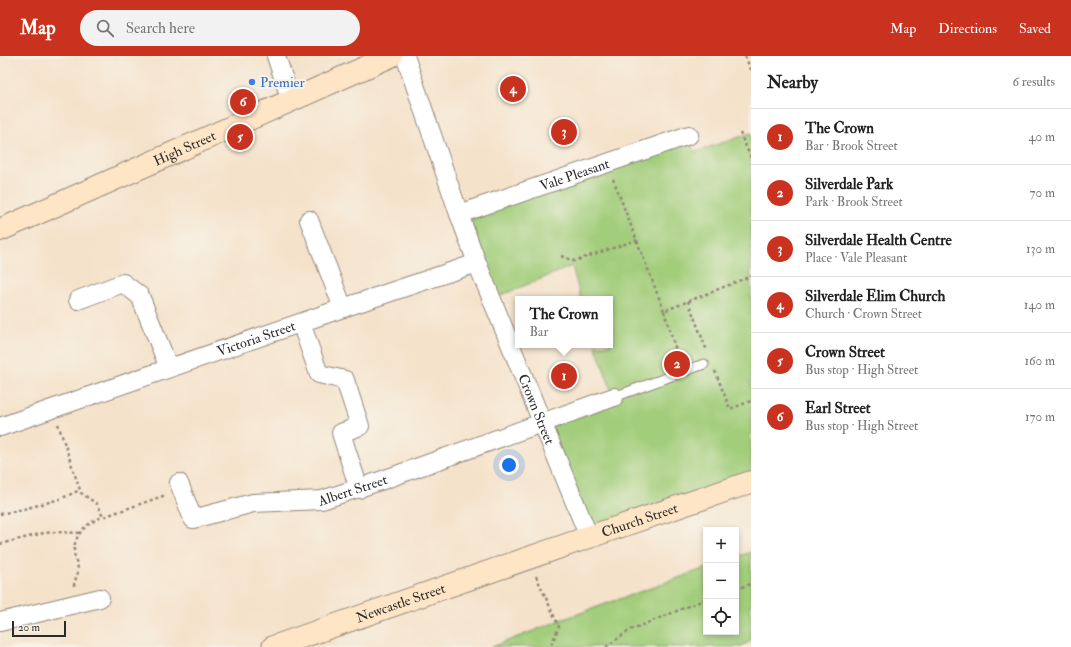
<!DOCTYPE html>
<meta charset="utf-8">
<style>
:root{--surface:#fff;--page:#f2f2f2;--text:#222;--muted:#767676;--line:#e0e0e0;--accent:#c8321e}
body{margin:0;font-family:"IM FELL Double Pica",serif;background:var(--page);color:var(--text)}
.controls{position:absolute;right:12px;bottom:12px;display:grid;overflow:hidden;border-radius:0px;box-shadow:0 2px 6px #0003}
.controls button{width:36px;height:36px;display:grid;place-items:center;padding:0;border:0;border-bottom:1px solid var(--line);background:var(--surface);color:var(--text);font:20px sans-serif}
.scale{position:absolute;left:12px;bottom:10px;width:54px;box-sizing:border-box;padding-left:4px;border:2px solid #2b2b2b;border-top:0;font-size:11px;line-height:14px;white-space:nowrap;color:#2b2b2b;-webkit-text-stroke:3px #f7f3e8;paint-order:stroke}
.you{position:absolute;left:509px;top:409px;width:14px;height:14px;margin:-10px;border:3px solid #fff;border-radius:50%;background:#1a73e8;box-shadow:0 0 0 6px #1a73e833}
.badge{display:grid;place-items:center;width:26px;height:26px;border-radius:50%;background:var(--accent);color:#fff;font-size:13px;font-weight:700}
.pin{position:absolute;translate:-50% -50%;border:2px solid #fff;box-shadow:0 1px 4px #0006}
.popup{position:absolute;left:515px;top:240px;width:98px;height:52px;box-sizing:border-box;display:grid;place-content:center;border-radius:0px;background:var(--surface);filter:drop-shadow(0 1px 3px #0005);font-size:13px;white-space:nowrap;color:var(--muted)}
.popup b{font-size:15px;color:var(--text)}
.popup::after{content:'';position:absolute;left:50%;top:100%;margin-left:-8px;border:8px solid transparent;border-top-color:var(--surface)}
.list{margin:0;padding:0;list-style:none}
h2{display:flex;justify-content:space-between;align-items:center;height:52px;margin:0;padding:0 16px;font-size:17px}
h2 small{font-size:13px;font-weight:400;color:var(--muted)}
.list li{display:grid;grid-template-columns:26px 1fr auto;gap:12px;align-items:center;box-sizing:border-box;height:56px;padding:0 16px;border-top:1px solid var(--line)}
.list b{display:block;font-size:15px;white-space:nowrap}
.list p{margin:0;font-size:13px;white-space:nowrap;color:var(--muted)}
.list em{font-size:13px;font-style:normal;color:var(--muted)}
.icon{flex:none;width:22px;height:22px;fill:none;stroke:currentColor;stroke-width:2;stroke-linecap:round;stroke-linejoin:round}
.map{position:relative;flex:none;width:751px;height:591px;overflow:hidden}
header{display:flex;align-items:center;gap:24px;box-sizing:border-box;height:56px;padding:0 20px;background:var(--accent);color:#fff}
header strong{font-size:19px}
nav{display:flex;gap:22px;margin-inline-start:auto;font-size:14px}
.search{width:280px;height:36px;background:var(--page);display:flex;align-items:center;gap:10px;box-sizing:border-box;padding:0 14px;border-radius:22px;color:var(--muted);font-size:15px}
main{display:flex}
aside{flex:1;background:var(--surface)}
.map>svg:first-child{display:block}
.green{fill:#a2cd7a;stroke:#667c52}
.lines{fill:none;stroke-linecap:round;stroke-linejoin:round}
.lane-casing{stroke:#90867a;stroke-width:11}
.street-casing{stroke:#90867a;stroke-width:20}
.secondary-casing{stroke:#90867a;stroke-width:24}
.path{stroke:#90867a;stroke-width:2.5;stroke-dasharray:3 3;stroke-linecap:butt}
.lane{stroke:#fff;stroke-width:9}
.street{stroke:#fff;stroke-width:18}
.secondary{stroke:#fde5c5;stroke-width:22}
.shop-dot{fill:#3f7fe0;stroke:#f7f3e8;stroke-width:1.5}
.labels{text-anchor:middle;stroke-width:4;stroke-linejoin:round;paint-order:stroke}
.shop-label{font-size:14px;fill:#366cbe;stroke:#f7f3e8;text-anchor:start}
.street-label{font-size:14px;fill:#2b2b2b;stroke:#f7f3e8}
</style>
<header>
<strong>Map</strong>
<div class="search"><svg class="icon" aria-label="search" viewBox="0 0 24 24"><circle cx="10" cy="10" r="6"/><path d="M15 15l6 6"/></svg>Search here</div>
<nav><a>Map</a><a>Directions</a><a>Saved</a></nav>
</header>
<main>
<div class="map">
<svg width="751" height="591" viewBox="0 0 751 591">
<rect width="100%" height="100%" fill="#f7f3e8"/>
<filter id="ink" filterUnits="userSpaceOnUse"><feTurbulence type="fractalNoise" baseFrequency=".025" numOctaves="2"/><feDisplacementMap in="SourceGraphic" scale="8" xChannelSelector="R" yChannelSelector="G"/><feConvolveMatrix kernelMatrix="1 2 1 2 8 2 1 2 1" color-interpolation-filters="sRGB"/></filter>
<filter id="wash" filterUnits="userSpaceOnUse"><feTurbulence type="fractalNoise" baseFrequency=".012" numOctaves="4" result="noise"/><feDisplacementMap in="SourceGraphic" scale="16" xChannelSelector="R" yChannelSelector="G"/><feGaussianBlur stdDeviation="0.9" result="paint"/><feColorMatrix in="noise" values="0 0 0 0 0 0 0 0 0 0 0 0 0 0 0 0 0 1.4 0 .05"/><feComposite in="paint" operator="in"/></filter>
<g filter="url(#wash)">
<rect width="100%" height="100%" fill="#f5e2ca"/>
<path class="green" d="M751,77V418L591,474L552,371L614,341L595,289H610V243H581L572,210L497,241L468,164L525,143L689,85L695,96Z
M751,496V585L739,591H492L561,564L706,512V576H736V501Z"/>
</g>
<g filter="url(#ink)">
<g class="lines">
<g class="lane-casing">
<path id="lane" d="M614,341L704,308"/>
</g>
<g class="street-casing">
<g id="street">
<path d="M276,0L291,45"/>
<path id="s1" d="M405,0L459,158L477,207L589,481"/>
<path id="s2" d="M459,158L689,79"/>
<path d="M309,164L343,252"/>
<path d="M78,244L123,227L140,240L169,312"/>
<path d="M301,267L319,318L345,324L360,370L341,377L359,433"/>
<path id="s3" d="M0,371L343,252L477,207"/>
<path id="s4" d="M179,427L193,463L253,447L322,444L380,425L614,341"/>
<path d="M0,566L100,542"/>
</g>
</g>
<g class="secondary-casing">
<g id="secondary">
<path id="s5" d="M0,174L391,0"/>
<path id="s6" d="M273,591L589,481L751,426"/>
</g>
</g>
<path class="path" d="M745,0L751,14
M740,77L751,102
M613,123L664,255L751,220
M561,200L574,205L637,184
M688,245L707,295
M664,255L679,304
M715,315L730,353L751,345
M58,368L81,437L97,448L103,461L166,439
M0,458L24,453L60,443L80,434
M0,488L44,477L56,476L80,477
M536,520L559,571L550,591
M74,530C74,524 78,520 78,514C78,508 74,502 74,495C74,479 87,466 103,461
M736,533L751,528
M606,591L630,574L706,543"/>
<use href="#lane" class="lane"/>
<use href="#street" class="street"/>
<use href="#secondary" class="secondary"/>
</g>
</g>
<circle class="shop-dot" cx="252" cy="26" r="4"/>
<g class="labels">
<g class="shop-label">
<text x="260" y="31">Premier</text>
</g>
<g class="street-label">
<text dy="5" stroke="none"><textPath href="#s5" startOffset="202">High Street</textPath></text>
<text dy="5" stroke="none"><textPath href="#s2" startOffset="122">Vale Pleasant</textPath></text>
<text dy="5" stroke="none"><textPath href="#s3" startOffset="271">Victoria Street</textPath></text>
<text dy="5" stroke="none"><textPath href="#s1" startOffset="377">Crown Street</textPath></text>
<text dy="5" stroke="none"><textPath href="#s4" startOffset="202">Albert Street</textPath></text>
<text dy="5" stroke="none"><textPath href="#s6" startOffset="388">Church Street</textPath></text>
<text dy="5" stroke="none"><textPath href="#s6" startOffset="135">Newcastle Street</textPath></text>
</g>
</g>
</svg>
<div class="controls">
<button>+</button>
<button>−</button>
<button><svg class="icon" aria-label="locate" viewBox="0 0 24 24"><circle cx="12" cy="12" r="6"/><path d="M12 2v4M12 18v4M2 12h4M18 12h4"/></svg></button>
</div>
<div class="scale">20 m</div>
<div class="you"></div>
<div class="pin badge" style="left:564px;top:320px">1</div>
<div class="popup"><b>The Crown</b>Bar</div>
<div class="pin badge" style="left:677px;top:308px">2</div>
<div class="pin badge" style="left:564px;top:76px">3</div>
<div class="pin badge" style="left:513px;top:33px">4</div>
<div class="pin badge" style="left:240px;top:81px">5</div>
<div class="pin badge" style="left:243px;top:46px">6</div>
</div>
<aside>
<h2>Nearby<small>6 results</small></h2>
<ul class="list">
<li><span class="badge">1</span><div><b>The Crown</b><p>Bar · Brook Street</p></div><em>40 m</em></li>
<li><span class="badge">2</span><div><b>Silverdale Park</b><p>Park · Brook Street</p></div><em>70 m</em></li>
<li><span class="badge">3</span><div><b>Silverdale Health Centre</b><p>Place · Vale Pleasant</p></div><em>130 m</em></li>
<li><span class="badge">4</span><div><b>Silverdale Elim Church</b><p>Church · Crown Street</p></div><em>140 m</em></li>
<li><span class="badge">5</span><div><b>Crown Street</b><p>Bus stop · High Street</p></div><em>160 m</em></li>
<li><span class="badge">6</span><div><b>Earl Street</b><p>Bus stop · High Street</p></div><em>170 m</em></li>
</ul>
</aside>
</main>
